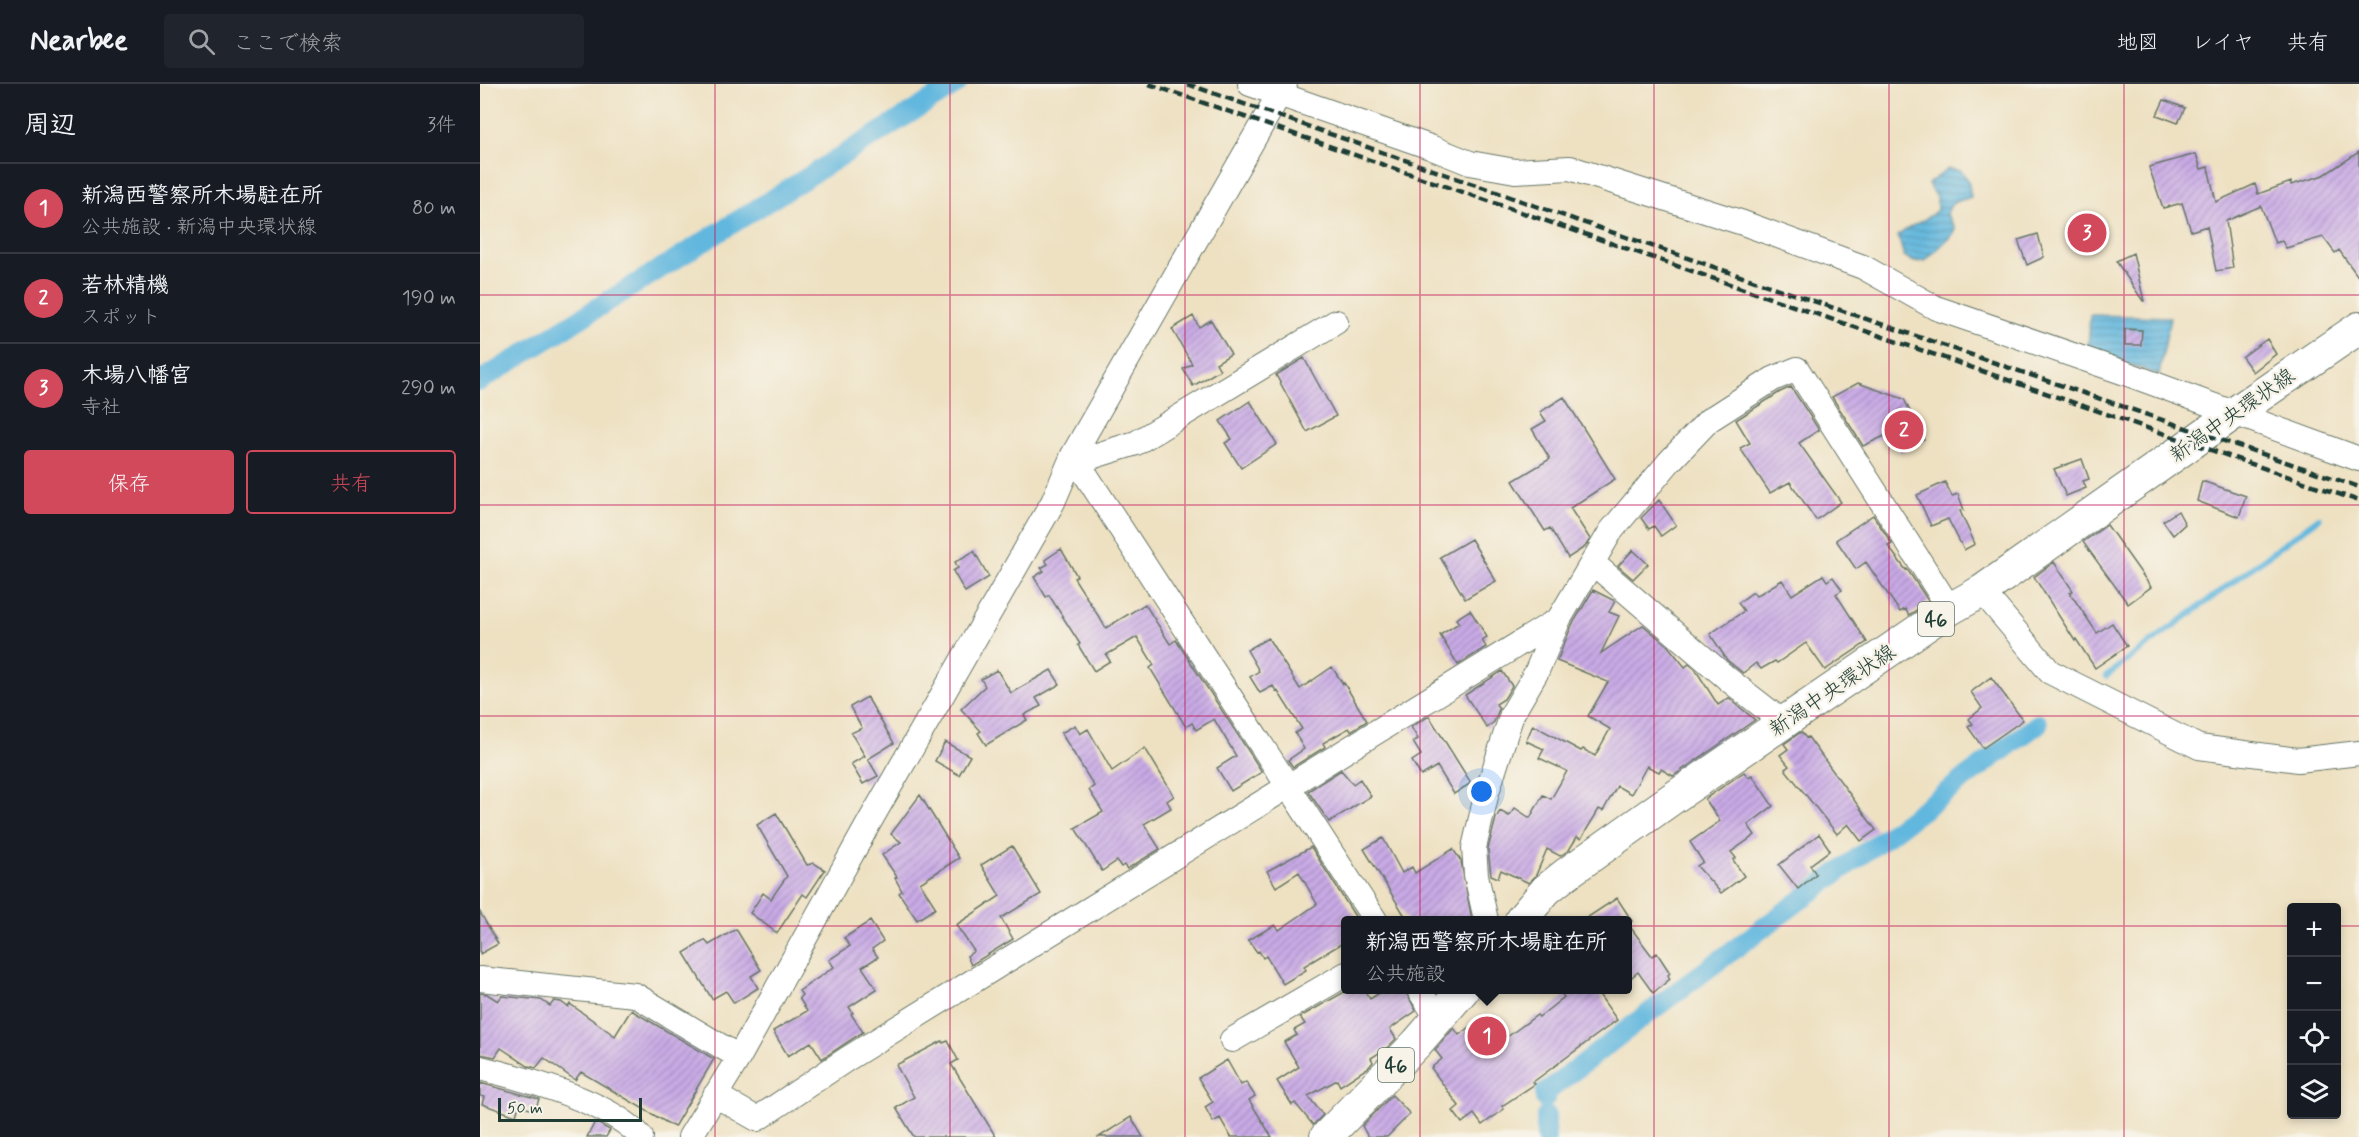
<!DOCTYPE html>
<html lang="ja">
<meta charset="utf-8">
<style>
:root{--surface:#171b24;--page:#20242c;--text:#f1f3f6;--muted:#9ea1a6;--line:#363941;--accent:#d1495b}
body{margin:0;font-family:Mynerve,"Klee One",sans-serif;background:var(--page);color:var(--text)}
.controls{position:absolute;right:18px;bottom:18px;display:grid;overflow:hidden;border-radius:6px;box-shadow:0 3px 9px #0003}
.controls button{width:54px;height:54px;display:grid;place-items:center;padding:0;border:0;border-bottom:2px solid var(--line);background:var(--surface);color:var(--text);font:30px sans-serif}
.scale{position:absolute;left:18px;bottom:15px;width:144px;box-sizing:border-box;padding-left:6px;border:3px solid #1f3d34;border-top:0;font-size:16px;line-height:21px;white-space:nowrap;color:#1f3d34;-webkit-text-stroke:4px #f7f3e8;paint-order:stroke}
.you{position:absolute;left:1002px;top:708px;width:21px;height:21px;margin:-15px;border:4px solid #fff;border-radius:50%;background:#1a73e8;box-shadow:0 0 0 9px #1a73e833}
.badge{display:grid;place-items:center;width:39px;height:39px;border-radius:50%;background:var(--accent);color:#fff;font-size:20px;font-weight:700}
.pin{position:absolute;translate:-50% -50%;border:3px solid #fff;box-shadow:0 2px 6px #0006}
.popup{position:absolute;left:861px;top:832px;width:291px;height:78px;box-sizing:border-box;display:grid;place-content:center;border-radius:6px;background:var(--surface);filter:drop-shadow(0 2px 4px #0005);font-size:20px;white-space:nowrap;color:var(--muted)}
.popup b{font-size:22px;color:var(--text)}
.popup::after{content:'';position:absolute;left:50%;top:100%;margin-left:-12px;border:12px solid transparent;border-top-color:var(--surface)}
.list{margin:0;padding:0;list-style:none}
h2{display:flex;justify-content:space-between;align-items:center;height:78px;margin:0;padding:0 24px;font-size:26px}
h2 small{font-size:20px;font-weight:400;color:var(--muted)}
.list li{display:grid;grid-template-columns:39px 1fr auto;gap:18px;align-items:center;box-sizing:border-box;height:90px;padding:0 24px;border-top:2px solid var(--line)}
.list b{display:block;font-size:22px;white-space:nowrap}
.list p{margin:0;font-size:20px;white-space:nowrap;color:var(--muted)}
.list em{font-size:20px;font-style:normal;color:var(--muted)}
.actions{display:flex;gap:12px;padding:18px 24px}
.actions a{flex:1;padding:14px 0;border:2px solid var(--accent);border-radius:6px;text-align:center;font-size:21px;color:var(--accent)}
.actions .main{background:var(--accent);color:#fff}
.icon{flex:none;width:33px;height:33px;fill:none;stroke:currentColor;stroke-width:2;stroke-linecap:round;stroke-linejoin:round}
.map{position:relative;flex:none;width:1879px;height:1053px;overflow:hidden}
header{display:flex;align-items:center;gap:36px;box-sizing:border-box;height:84px;padding:0 30px;background:var(--surface);border-bottom:2px solid var(--line)}
header strong{font-size:28px}
nav{display:flex;gap:33px;margin-inline-start:auto;font-size:21px}
.search{width:420px;height:54px;background:var(--page);display:flex;align-items:center;gap:15px;box-sizing:border-box;padding:0 21px;border-radius:6px;color:var(--muted);font-size:22px}
main{display:flex}
aside{flex:1;background:var(--surface)}
.map>svg:first-child{display:block}
.water{fill:url(#water-rules);stroke:#407a89;stroke-width:1.5}
.lines{fill:none;stroke-linecap:round;stroke-linejoin:round}
.stream{stroke:#62b7de;stroke-width:6}
.canal{stroke:#62b7de;stroke-width:20}
.building{fill:url(#building-hatch)}
.minor-casing{stroke:#677666;stroke-width:26}
.major-casing{stroke:#677666;stroke-width:34}
.minor{stroke:#fff;stroke-width:24}
.major{stroke:#fff;stroke-width:32}
.rail{stroke:#1f3d34;stroke-width:4.5;stroke-dasharray:9 4.5;stroke-linecap:butt}
.grid{fill:none;stroke:#c2185b;stroke-width:1.5;stroke-opacity:0.55}
.labels{text-anchor:middle;stroke-width:5;stroke-linejoin:round;paint-order:stroke}
.shield{fill:#f7f3e8;stroke:#60746a;stroke-width:1.5}
.shield-label{font-size:20px;font-weight:bold;fill:#1f3d34}
.street-label{font-size:21px;fill:#1f3d34;stroke:#f7f3e8}
</style>
<header>
<strong>Nearbee</strong>
<div class="search"><svg class="icon" aria-label="search" viewBox="0 0 24 24"><circle cx="10" cy="10" r="6"/><path d="M15 15l6 6"/></svg>ここで検索</div>
<nav><a>地図</a><a>レイヤ</a><a>共有</a></nav>
</header>
<main>
<aside>
<h2>周辺<small>3件</small></h2>
<ul class="list">
<li><span class="badge">1</span><div><b>新潟西警察所木場駐在所</b><p>公共施設 · 新潟中央環状線</p></div><em>80 m</em></li>
<li><span class="badge">2</span><div><b>若林精機</b><p>スポット</p></div><em>190 m</em></li>
<li><span class="badge">3</span><div><b>木場八幡宮</b><p>寺社</p></div><em>290 m</em></li>
</ul>
<div class="actions"><a class="main">保存</a><a>共有</a></div>
</aside>
<div class="map">
<svg width="1879" height="1053" viewBox="0 0 1879 1053">
<defs>
<pattern id="water-rules" width="6" height="5" patternUnits="userSpaceOnUse" patternTransform="scale(1.5)"><rect width="6" height="5" fill="#62b7de"/><path d="M0 2.5h6" fill="none" stroke="#5096b5"/></pattern>
<pattern id="building-hatch" width="6" height="6" patternUnits="userSpaceOnUse" patternTransform="scale(1.5)"><rect width="6" height="6" fill="#c9aae6"/><path d="M-1 1l2-2M0 6l6-6M5 7l2-2" fill="none" stroke="#a38cbb"/></pattern>
</defs>
<rect width="100%" height="100%" fill="#f7f3e8"/>
<filter id="ink" filterUnits="userSpaceOnUse"><feTurbulence type="fractalNoise" baseFrequency=".0167" numOctaves="2"/><feDisplacementMap in="SourceGraphic" scale="12" xChannelSelector="R" yChannelSelector="G"/><feConvolveMatrix kernelMatrix="1 2 1 2 8 2 1 2 1" color-interpolation-filters="sRGB"/></filter>
<filter id="wash" filterUnits="userSpaceOnUse"><feTurbulence type="fractalNoise" baseFrequency=".008" numOctaves="4" result="noise"/><feDisplacementMap in="SourceGraphic" scale="24" xChannelSelector="R" yChannelSelector="G"/><feGaussianBlur stdDeviation="1.35" result="paint"/><feColorMatrix in="noise" values="0 0 0 0 0 0 0 0 0 0 0 0 0 0 0 0 0 1.4 0 .05"/><feComposite in="paint" operator="in"/></filter>
<g filter="url(#wash)">
<rect width="100%" height="100%" fill="#eee1c2"/>
<path class="water" d="M1468,85L1481,87L1488,96L1491,113C1479,118 1470,115 1467,131L1475,144L1473,150L1445,177L1434,178L1424,172L1418,152C1429,141 1445,138 1457,126V115L1448,100Z
M1610,231L1690,233L1679,291L1608,266Z"/>
<g class="lines">
<path class="stream" d="M1626,592L1839,434"/>
<path class="canal" d="M0,297L477,0
M1065,1015V1009L1179,921L1558,640
M1066,1032V1053"/>
</g>
<g id="blocks">
<path class="building" d="M1684,16L1705,24L1698,39L1677,31Z
M1879,68V194L1859,166L1855,169L1843,153L1806,164L1802,157L1795,159L1781,122L1746,137L1753,184L1736,187L1727,142L1711,147L1702,119L1683,124L1669,83L1716,70L1721,85L1728,83L1736,118L1775,100L1778,110L1811,98V101L1844,91Z
M1558,150L1564,173L1547,181L1538,156Z
M1653,169L1664,217H1663L1636,177Z
M713,232L719,243L731,236L751,270L736,279L740,286L713,302L703,285L712,280L692,245Z
M1645,245L1662,246L1661,261H1645Z
M1787,255L1796,270L1773,288L1762,273Z
M824,274L856,332L827,348L796,291Z
M1378,299L1424,315L1444,356L1421,368L1411,349L1383,362L1352,313Z
M1311,303L1339,346L1319,359L1361,418L1336,436L1310,398L1290,409L1260,364L1270,359L1256,336L1300,308Z
M1084,313L1135,395L1090,424L1110,455L1105,463L1088,474L1070,444L1065,447L1033,397L1070,375L1052,345L1066,337L1060,328Z
M770,317L797,360L761,384L745,359L752,355L740,337Z
M1602,375L1609,395L1603,397L1606,404L1586,412L1574,385Z
M1722,397L1766,412L1759,433L1717,417Z
M1465,398L1472,412L1478,410L1484,426L1480,427L1495,460L1484,466L1468,435L1451,442L1437,411Z
M1179,416L1196,441L1181,452L1174,442L1169,445L1161,434Z
M1698,427L1705,440L1693,451L1683,437Z
M1393,431L1412,460L1408,462L1426,486L1427,485L1449,518L1429,531L1425,525L1420,528L1386,478L1376,485L1356,456Z
M1627,441L1671,503L1648,520L1603,458Z
M991,455L1016,497L985,515L960,473Z
M581,465L597,492L594,494L626,544L665,520L690,560L696,556L782,688L751,707L737,684L756,672L734,635L716,646L712,639L706,643L670,584L674,581L657,553L626,571L630,577L614,587L598,561L600,560L569,511L566,513L554,493L564,487L561,484L568,480L565,476Z
M1153,466L1168,480L1153,495L1138,482Z
M494,467L509,493L485,508L473,487L478,484L475,478Z
M1574,478L1593,507L1590,509L1617,549L1632,539L1647,562L1615,584L1596,555L1595,557L1554,493Z
M1343,491L1347,497L1353,493L1362,506L1356,510L1387,558L1345,586L1326,559L1297,579L1295,577L1281,585L1276,579L1263,589L1247,576L1230,550L1264,527L1258,519L1273,508L1276,512L1302,496L1312,511Z
M1113,506L1135,517L1129,528L1139,532L1121,569L1163,541L1188,562L1205,583L1209,580L1215,585L1238,621L1249,614L1275,636L1193,692L1181,685L1179,688L1167,682L1151,710L1137,702L1123,727L1119,725L1101,755L1097,753L1089,766L1080,772L1067,765L1056,791L1049,799L1021,786L1018,794L1011,791L1008,765L1016,734L1020,727L1029,732L1035,724L1050,734L1063,711L1071,715L1087,687L1059,674L1064,665L1046,657L1053,641L1101,667L1103,665L1115,672L1130,645L1108,632L1128,598L1077,577L1092,541Z
M990,526L1007,553L1002,556L1006,563L978,581L960,551L979,539L976,535Z
M788,554L820,605L852,583L863,600L864,599L887,637L871,647L869,644L843,659L845,663L813,683L808,676L824,665L815,649L822,645L797,606L796,607L793,602L780,609L770,593L779,587L767,566Z
M517,586L531,609L571,586L580,600L556,614L561,622L544,631L547,636L506,661L498,649L501,647L481,625L505,602L501,595Z
M1022,587L1032,602L1024,615L1016,620L1019,625L1014,638L1007,644L985,611Z
M1511,593L1543,636L1503,664L1488,643L1493,640L1489,635L1502,624L1491,608Z
M387,613L414,659L388,675L398,692L383,700L371,680L385,672L371,649L382,644L370,623Z
M949,632L991,699L974,710L957,682L941,692L932,677L941,671L933,658L938,655L931,643Z
M595,641L600,650L608,645L632,687L665,664L694,712L687,717L691,724L664,740L680,765L647,785L644,781L641,783L637,777L622,787L595,744L623,728L609,706L614,702L581,649Z
M1321,648L1326,654L1328,653L1396,746L1381,757L1368,740L1357,750L1305,685L1309,682L1300,671L1308,665L1304,660Z
M465,658L490,672L479,691L455,677Z
M861,686L873,700L880,695L891,712L849,738L828,707Z
M1264,688L1268,693L1272,691L1293,722L1268,741L1275,751L1251,768L1256,774L1253,776L1264,792L1241,809L1217,782L1223,778L1210,758L1240,737L1225,715Z
M440,711L479,774L440,799L456,824L437,836L419,809L422,807L415,794L417,793L402,771L421,758L411,750Z
M296,729L327,781L334,779L345,786L327,813L323,810L297,849L270,829L283,809L291,815L307,792L277,741Z
M1339,750L1350,766L1330,781L1336,790L1318,805L1299,781Z
M903,754L922,789L932,783L935,789L973,765L981,777L992,836L928,837L884,765Z
M532,762L561,810L521,834L533,855L491,881L487,872L494,867L476,841L520,812L501,781Z
M831,763L878,837H866V857L824,882L826,886L803,900L786,872L783,874L779,867L777,868L768,856L795,841L799,846L837,820L819,788L796,803L787,787Z
M1137,814L1152,837H1102Z
M0,828L18,860L0,870Z
M390,837L403,857L392,865L398,873L382,883L397,905L369,923L373,929L371,930L383,948L342,975L331,958L308,972L293,947L327,927L319,914L322,911L319,907L354,883L349,876L370,862L364,854Z
M1148,840L1172,872L1177,869L1190,889L1188,891L1190,895L1173,909L1158,888L1148,896Z
M256,845L281,886L271,892L278,904L254,919L246,907L232,915L204,869L225,856L229,861Z
M868,906H884L890,915L904,906H925L936,927L910,945L916,955L907,964L891,974L893,978L889,983L860,1002L857,996L828,1012L843,1031L833,1041L815,1019L812,1021L797,997L819,983L804,958L817,951L814,946L825,940L820,933Z
M1079,906H1116L1137,936L1053,998L1055,1000L1022,1022L1024,1025L1002,1041L994,1030L982,1039L973,1027L979,1022L951,984L962,975L955,966L974,944L979,951L1007,931L1023,956L1057,931L1059,933L1084,913Z
M0,909L7,910L18,917L22,912L61,916L70,922L74,917L81,918L88,923L90,920L135,952L151,926L234,975L194,1043L101,988L95,996L64,974L56,984L48,982L21,964L15,973L0,970Z
M462,957L463,959L468,957L478,976L471,980L516,1053H434L416,1024L434,1013L416,981Z
M747,976L761,1001L766,998L775,1012L769,1016L792,1053H751L740,1034L733,1038L725,1023L733,1018L718,994Z
M0,999L59,1015L55,1027L39,1021L36,1032L2,1020L4,1013L0,1012Z
M912,1011L930,1030L907,1053H888L882,1042Z
M651,1033L663,1053H619Z
M115,1038L130,1046L126,1053H107Z"/>
</g>
</g>
<g filter="url(#ink)">
<use href="#blocks" fill-opacity="0" stroke="#677666" stroke-width="1.5"/>
<g class="lines">
<g class="minor-casing">
<path id="minor" d="M770,0L950,63L990,79L1035,87L1090,84L1263,139L1383,183L1456,224L1645,289L1879,375
M593,371L895,836
M593,371L611,373L656,359L856,238
M1113,479L1249,596L1304,639
M1502,507L1570,588L1719,663L1818,676L1879,669
M1006,836L996,791L994,764L1007,708L1032,630L1056,589L1079,535L1131,447L1189,378L1229,336L1293,295L1317,285L1470,525
M0,895L155,911L259,973
M939,906L958,935
M752,956L866,890
M0,984C46,995 130,1018 161,1053
M235,1011L277,1035L367,975L1079,535
M210,1053L259,973L390,737L573,418L593,371L805,0"/>
</g>
<g class="major-casing">
<path id="major" d="M1041,836L1066,806L1086,790L1193,714L1470,525L1502,507L1753,330L1879,244
M846,1053L937,959L983,906"/>
</g>
<use href="#minor" class="minor"/>
<use href="#major" class="major"/>
<path class="rail" d="M669,0L1879,417
M707,0L1096,136L1879,403"/>
</g>
</g>
<path class="grid" d="M235,0V1053M470,0V1053M705,0V1053M940,0V1053M1174,0V1053M1409,0V1053M1644,0V1053M0,211H1879M0,421H1879M0,632H1879M0,842H1812M1856,842H1879"/>
<g class="labels">
<g class="shield">
<rect x="1438" y="518" width="36" height="34" rx="4.5"/>
<rect x="898" y="964" width="36" height="34" rx="4.5"/>
</g>
<g class="shield-label">
<text x="1456" y="542">46</text>
<text x="916" y="988">46</text>
</g>
<g class="street-label">
<text transform="translate(1752 331) rotate(-35)" y="7">新潟中央環状線</text>
<text transform="translate(1352 606) rotate(-34)" y="7">新潟中央環状線</text>
</g>
</g>
</svg>
<div class="controls">
<button>+</button>
<button>−</button>
<button><svg class="icon" aria-label="locate" viewBox="0 0 24 24"><circle cx="12" cy="12" r="6"/><path d="M12 2v4M12 18v4M2 12h4M18 12h4"/></svg></button>
<button><svg class="icon" aria-label="layers" viewBox="0 0 24 24"><path d="M12 4l9 5-9 5-9-5zM3 14l9 5 9-5"/></svg></button>
</div>
<div class="scale">50 m</div>
<div class="you"></div>
<div class="pin badge" style="left:1007px;top:952px">1</div>
<div class="popup"><b>新潟西警察所木場駐在所</b>公共施設</div>
<div class="pin badge" style="left:1424px;top:346px">2</div>
<div class="pin badge" style="left:1607px;top:149px">3</div>
</div>
</main>
